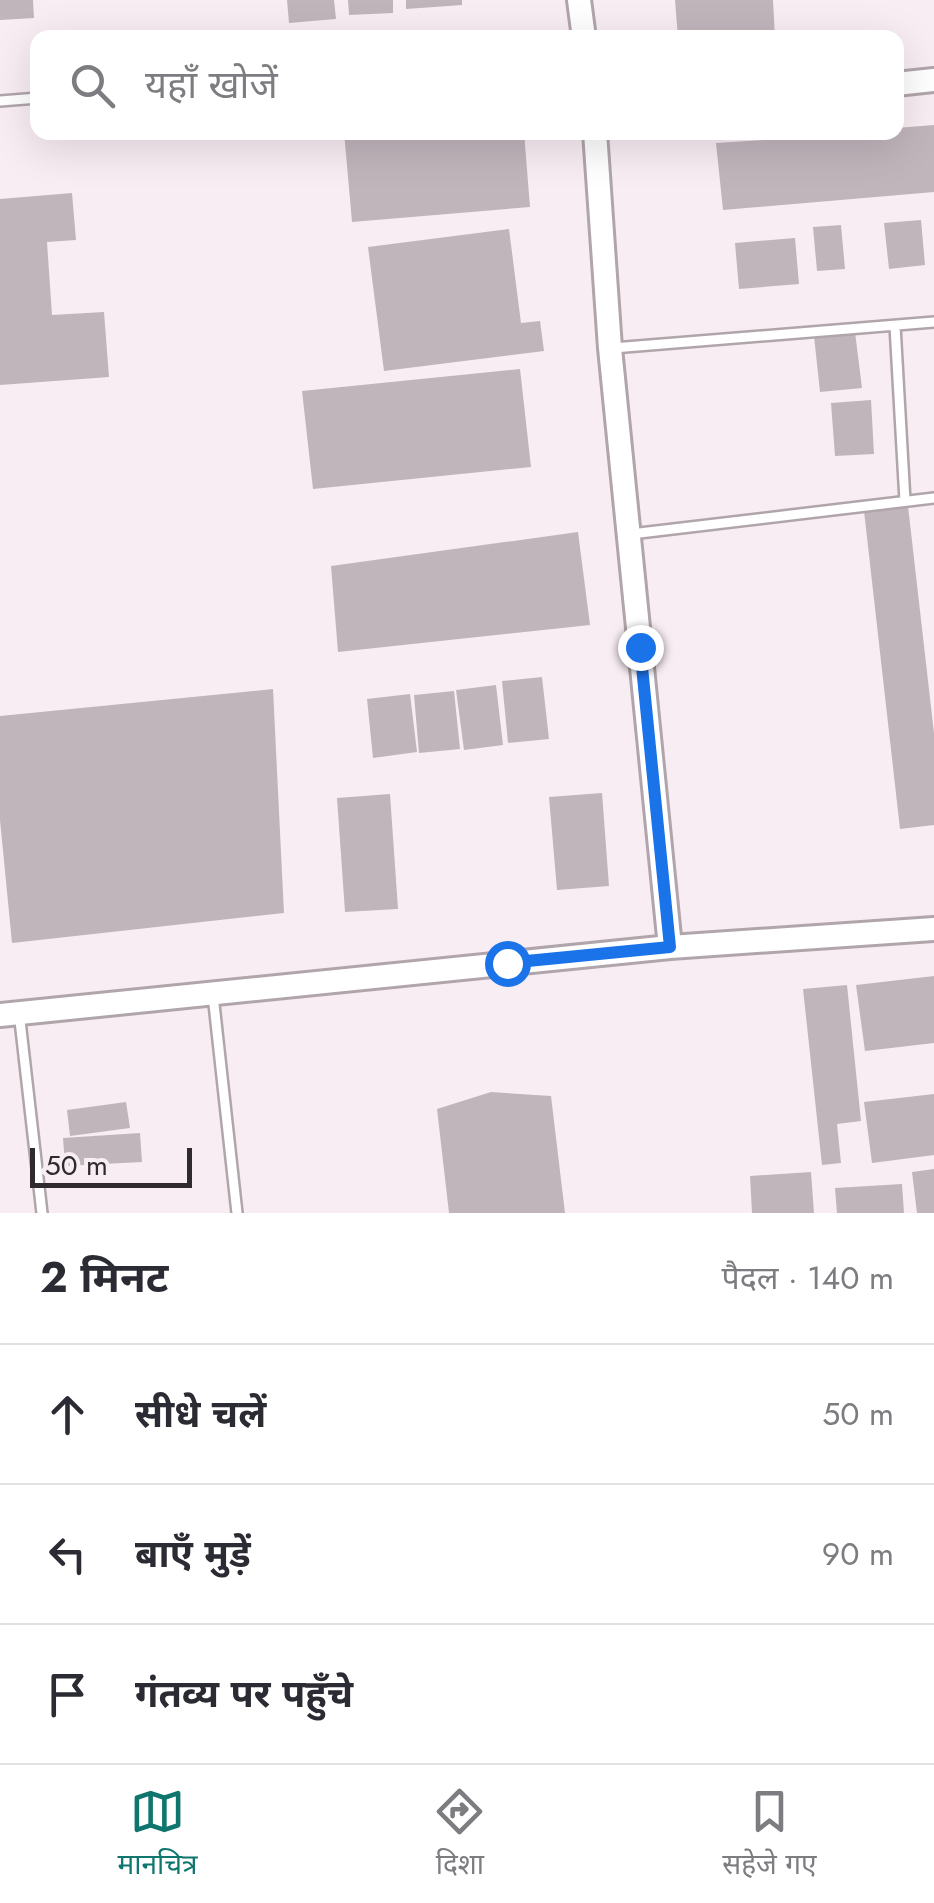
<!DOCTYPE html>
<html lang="hi">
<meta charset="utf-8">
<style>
:root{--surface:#fff;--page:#f2f2f3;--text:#2b2b33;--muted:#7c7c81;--line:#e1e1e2;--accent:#0f766e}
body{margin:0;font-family:Jost,"Noto Sans Devanagari",sans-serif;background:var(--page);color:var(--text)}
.scale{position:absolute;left:30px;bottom:25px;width:162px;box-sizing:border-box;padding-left:10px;border:5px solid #2e2a2d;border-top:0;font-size:28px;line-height:35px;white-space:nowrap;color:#2e2a2d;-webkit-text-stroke:8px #f9edf4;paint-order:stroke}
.stop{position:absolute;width:30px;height:30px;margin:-22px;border:8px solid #1a73e8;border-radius:50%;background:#fff}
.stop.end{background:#1a73e8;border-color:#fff;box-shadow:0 2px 10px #0008}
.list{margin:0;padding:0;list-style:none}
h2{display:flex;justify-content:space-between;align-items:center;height:130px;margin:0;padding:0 40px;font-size:42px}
h2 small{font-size:32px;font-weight:400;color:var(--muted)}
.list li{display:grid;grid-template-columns:65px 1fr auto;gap:30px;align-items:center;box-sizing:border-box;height:140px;padding:0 40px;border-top:2px solid var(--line)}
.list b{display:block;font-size:38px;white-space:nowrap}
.list em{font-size:32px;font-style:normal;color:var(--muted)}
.icon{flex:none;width:55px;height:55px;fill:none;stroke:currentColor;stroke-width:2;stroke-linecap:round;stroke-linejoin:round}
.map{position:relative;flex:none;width:934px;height:1213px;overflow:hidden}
.search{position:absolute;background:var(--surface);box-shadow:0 10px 40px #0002;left:30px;right:30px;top:30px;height:110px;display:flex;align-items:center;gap:25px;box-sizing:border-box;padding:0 35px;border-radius:20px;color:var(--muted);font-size:38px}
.sheet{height:550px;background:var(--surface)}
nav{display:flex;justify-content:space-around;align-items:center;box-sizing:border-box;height:140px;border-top:2px solid var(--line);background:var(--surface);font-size:28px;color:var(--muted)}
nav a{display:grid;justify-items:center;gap:5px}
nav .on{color:var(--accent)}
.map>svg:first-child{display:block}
.building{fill:#c1b5bc}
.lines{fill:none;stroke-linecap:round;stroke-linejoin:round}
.service-casing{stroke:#b1a5ac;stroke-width:14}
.tertiary-casing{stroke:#b1a5ac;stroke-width:28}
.service{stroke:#fff;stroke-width:9}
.tertiary{stroke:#fff;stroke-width:22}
.route{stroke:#1a73e8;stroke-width:12}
</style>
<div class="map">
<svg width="934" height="1213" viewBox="0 0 934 1213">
<rect width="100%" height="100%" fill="#f9edf4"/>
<path class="building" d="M0,0H33L34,18L0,20Z
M287,0H334L336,19L289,23Z
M348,0H393V13L349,15Z
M406,0H462V5L406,9Z
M675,0H773L775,38H678Z
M934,125V192L723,210L716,143L896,132V128Z
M344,132H524L530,207L352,222Z
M72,193L76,240L47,242L52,315L104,312L109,377L0,385V199Z
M921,220L925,265L889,269L884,223Z
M841,225L845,269L817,271L813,227Z
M509,229L521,323L540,321L544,351L384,371L368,247Z
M795,238L799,284L739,289L735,243Z
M855,332L862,388L820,392L814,336Z
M520,369L531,467L313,489L302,391Z
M871,400L874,454L835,456L831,403Z
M908,506L934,733V825L900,829L864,511Z
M578,532L590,625L338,652L331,566Z
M542,677L549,739L508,743L502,681Z
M496,685L503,745L464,750L456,690Z
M273,689L284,913L12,943L0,820V716Z
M454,691L460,749L419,753L414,695Z
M410,694L417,752L373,758L367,699Z
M602,793L609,886L557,890L549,797Z
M390,794L398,909L345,912L337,798Z
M934,976V1043L865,1051L856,985Z
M847,985L861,1121L837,1124L841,1163L822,1165L803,989Z
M491,1092L551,1096L565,1213H449L437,1109Z
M934,1094V1155L872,1163L864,1102Z
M126,1102L130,1128L70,1136L67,1110Z
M140,1133L142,1162L65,1166L63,1138Z
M934,1169V1213H917L912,1172Z
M811,1172L814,1213H752L750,1176Z
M902,1184L904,1213H837L835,1188Z"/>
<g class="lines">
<g class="service-casing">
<path id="service" d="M0,101L38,98
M895,326L905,501
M613,348L934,322
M631,534L934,498
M213,995L237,1213
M19,1012L42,1213"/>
</g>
<g class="tertiary-casing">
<path id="tertiary" d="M579,0L584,38
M896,84L934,80
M595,132L610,348L670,947
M0,1015L670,947L934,929"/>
</g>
<use href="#service" class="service"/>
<use href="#tertiary" class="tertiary"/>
</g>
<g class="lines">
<path class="route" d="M507,963L670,947L640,647"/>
</g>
</svg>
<div class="scale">50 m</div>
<div class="stop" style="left:507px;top:963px"></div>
<div class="stop end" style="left:640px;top:647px"></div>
<div class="search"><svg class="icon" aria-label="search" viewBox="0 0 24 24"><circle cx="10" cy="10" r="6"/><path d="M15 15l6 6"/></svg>यहाँ खोजें</div>
</div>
<section class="sheet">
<h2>2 मिनट<small>पैदल · 140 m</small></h2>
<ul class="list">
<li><svg class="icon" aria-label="ahead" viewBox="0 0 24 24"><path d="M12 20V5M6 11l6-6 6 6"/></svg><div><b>सीधे चलें</b></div><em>50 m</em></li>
<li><svg class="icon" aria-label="left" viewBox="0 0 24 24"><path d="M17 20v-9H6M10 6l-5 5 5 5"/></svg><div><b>बाएँ मुड़ें</b></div><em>90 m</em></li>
<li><svg class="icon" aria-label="arrive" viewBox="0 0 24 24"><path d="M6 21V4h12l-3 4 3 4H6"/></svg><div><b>गंतव्य पर पहुँचे</b></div></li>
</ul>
</section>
<nav>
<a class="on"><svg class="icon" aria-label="map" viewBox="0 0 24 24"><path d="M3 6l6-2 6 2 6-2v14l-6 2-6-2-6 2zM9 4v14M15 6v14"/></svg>मानचित्र</a>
<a><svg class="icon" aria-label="directions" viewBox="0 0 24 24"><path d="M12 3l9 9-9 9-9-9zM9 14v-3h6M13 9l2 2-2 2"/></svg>दिशा</a>
<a><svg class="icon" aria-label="saved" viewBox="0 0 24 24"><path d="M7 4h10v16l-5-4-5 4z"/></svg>सहेजे गए</a>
</nav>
